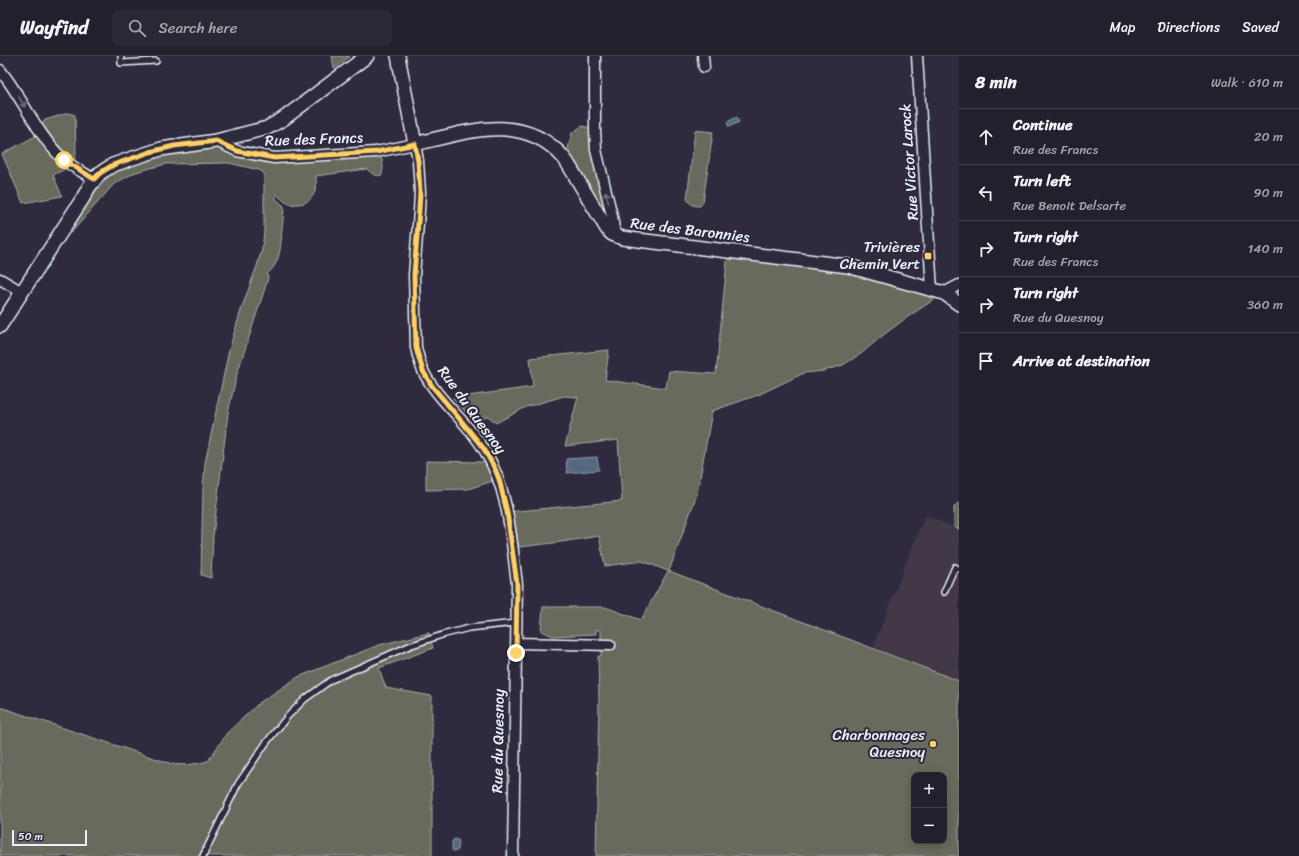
<!DOCTYPE html>
<meta charset="utf-8">
<style>
:root{--surface:#23202e;--page:#2b2836;--text:#f1f3f6;--muted:#a3a3aa;--line:#403e4a}
body{margin:0;font-family:Sriracha,sans-serif;background:var(--page);color:var(--text)}
.controls{position:absolute;right:12px;bottom:12px;display:grid;overflow:hidden;border-radius:8px;box-shadow:0 2px 10px #0003}
.controls button{width:36px;height:36px;display:grid;place-items:center;padding:0;border:0;border-bottom:1px solid var(--line);background:var(--surface);color:var(--text);font:20px sans-serif}
.scale{position:absolute;left:12px;bottom:10px;width:75px;box-sizing:border-box;padding-left:4px;border:2px solid #e8f1f8;border-top:0;font-size:11px;line-height:14px;white-space:nowrap;color:#e8f1f8;-webkit-text-stroke:3px #2f2a3d;paint-order:stroke}
.stop{position:absolute;width:12px;height:12px;margin:-9px;border:3px solid #ffd166;border-radius:50%;background:#fff}
.stop.end{background:#ffd166;border-color:#fff;box-shadow:0 1px 4px #0008}
.list{margin:0;padding:0;list-style:none}
h2{display:flex;justify-content:space-between;align-items:center;height:52px;margin:0;padding:0 16px;font-size:17px}
h2 small{font-size:13px;font-weight:400;color:var(--muted)}
.list li{display:grid;grid-template-columns:26px 1fr auto;gap:12px;align-items:center;box-sizing:border-box;height:56px;padding:0 16px;border-top:1px solid var(--line)}
.list b{display:block;font-size:15px;white-space:nowrap}
.list p{margin:0;font-size:13px;white-space:nowrap;color:var(--muted)}
.list em{font-size:13px;font-style:normal;color:var(--muted)}
.icon{flex:none;width:22px;height:22px;fill:none;stroke:currentColor;stroke-width:2;stroke-linecap:round;stroke-linejoin:round}
.map{position:relative;flex:none;width:959px;height:800px;overflow:hidden}
header{display:flex;align-items:center;gap:24px;box-sizing:border-box;height:56px;padding:0 20px;background:var(--surface);border-bottom:1px solid var(--line)}
header strong{font-size:19px}
nav{display:flex;gap:22px;margin-inline-start:auto;font-size:14px}
.search{width:280px;height:36px;background:var(--page);display:flex;align-items:center;gap:10px;box-sizing:border-box;padding:0 14px;border-radius:8px;color:var(--muted);font-size:15px}
main{display:flex}
aside{flex:1;background:var(--surface)}
.map>svg:first-child{display:block}
.built{fill:#423847}
.green{fill:#686b5d;stroke:#a8aeaa;fill-rule:evenodd}
.water{fill:#54677f;stroke:#8f9eaf}
.lines{fill:none;stroke-linecap:round;stroke-linejoin:round}
.service-casing{stroke:#e8f1f8;stroke-width:8}
.minor-casing{stroke:#e8f1f8;stroke-width:13}
.tertiary-casing{stroke:#e8f1f8;stroke-width:16}
.service{stroke:#2f2a3d;stroke-width:5}
.minor{stroke:#2f2a3d;stroke-width:10}
.tertiary{stroke:#2f2a3d;stroke-width:13}
.oneway{stroke:#70707e}
.route{stroke:#ffd166;stroke-width:5}
.poi-dot{fill:#ffd166;stroke:#2f2a3d;stroke-width:1.5}
.labels{text-anchor:middle;stroke-width:4;stroke-linejoin:round;paint-order:stroke}
.street-label{font-size:15px;fill:#e8f1f8;stroke:#2f2a3d}
.poi-label{font-size:15px;fill:#e8f1f8;stroke:#2f2a3d;text-anchor:end}
</style>
<header>
<strong>Wayfind</strong>
<div class="search"><svg class="icon" aria-label="search" viewBox="0 0 24 24"><circle cx="10" cy="10" r="6"/><path d="M15 15l6 6"/></svg>Search here</div>
<nav><a>Map</a><a>Directions</a><a>Saved</a></nav>
</header>
<main>
<div class="map">
<svg width="959" height="800" viewBox="0 0 959 800">
<rect width="100%" height="100%" fill="#2f2a3d"/>
<filter id="ink" filterUnits="userSpaceOnUse"><feTurbulence type="fractalNoise" baseFrequency=".025" numOctaves="2"/><feDisplacementMap in="SourceGraphic" scale="8" xChannelSelector="R" yChannelSelector="G"/><feConvolveMatrix kernelMatrix="1 2 1 2 8 2 1 2 1" color-interpolation-filters="sRGB"/></filter>
<g filter="url(#ink)">
<path class="built" d="M925,459L959,473V625L873,591Z"/>
<path class="green" d="M332,0H350L334,13Z
M68,57L75,59L76,98C74,111 63,114 53,119L62,140L23,147L2,98L41,77L42,68L45,64Z
M582,70L595,73L610,152L605,155L567,96L572,77Z
M695,74L713,76L703,146L700,150C693,150 691,149 687,143Z
M216,85L230,96L380,99C384,106 383,112 382,119C375,121 372,118 367,113L316,120C317,134 314,147 298,148C295,148 291,149 289,148C284,146 280,141 276,138V143L284,150C284,157 283,164 282,172C281,188 281,207 267,218L268,222L266,229L237,318L228,357L213,480L211,522L201,519L203,433L205,407L229,294L242,251L257,210L262,193L264,176V117L259,114L229,107L166,108L136,116L114,128L71,177L63,172L98,130L110,119L113,109Z
M728,195L848,210L944,237L906,262L882,280L862,297L843,309L824,315L804,317L758,339L712,355L697,438L669,515L959,625V800H596L599,645L598,600H601V574H596V578L553,580L541,575L543,551H605L641,564L668,515L642,505L605,510L599,480L561,486L512,492L507,456L622,445L618,384L565,390L578,341L564,340L526,351L496,367L488,360L475,366L453,342L533,331L530,302L609,294L605,324L666,332L669,315L716,318ZM914,719H944V785H914Z
M489,403L499,423L468,433L426,434V405L483,406Z
M958,447H959V473L954,471V451Z
M429,577L433,592L379,612L386,632L432,640V800H0V651L172,708C185,710 196,708 208,705L227,677L259,647L298,621L379,589Z"/>
<path class="water" d="M737,61L739,66L729,71L727,66Z
M597,401L599,414L567,417L566,403Z
M454,783L458,784L459,787L458,794L455,796L452,794V786Z"/>
<g class="lines">
<g class="service-casing">
<path id="service" d="M121,0V7L156,5
M944,536L955,511L959,513
M203,800L238,728L266,687L288,660L305,643L331,624L409,590L442,579L469,572L516,567"/>
</g>
<g class="minor-casing">
<path id="minor" d="M595,0V73L596,94L612,160L615,179
M703,0L704,11
M917,0L932,234
M0,14C23,42 36,78 63,103C72,111 84,117 94,123
M216,85L237,95L274,102L376,96L415,88L418,105L420,136L419,155L414,219L416,292C418,299 420,308 423,315C438,345 468,366 485,395C509,435 511,482 517,528L513,800
M0,223L22,236
M944,237L959,229
M516,587L610,589"/>
</g>
<g class="tertiary-casing">
<path id="tertiary" d="M398,0L415,88C466,76 524,55 564,102C570,110 575,120 580,128C589,143 598,158 607,173L612,178L622,182L848,210L944,237L959,248
M0,270L83,142L89,131L100,117L113,109L133,102L161,93L216,85L267,72L283,63L367,0"/>
</g>
<use href="#service" class="service"/>
<use href="#minor" class="minor"/>
<use href="#tertiary" class="tertiary"/>
</g>
<defs><path id="oneway-shaft" d="M-6 0H5M1.5-3L5.5 0L1.5 3" fill="none" stroke-width="1.6" stroke-linecap="round" stroke-linejoin="round"/></defs>
<g class="oneway">
<use href="#oneway-shaft" transform="translate(22 46) rotate(58)"/>
<use href="#oneway-shaft" transform="translate(607 141) rotate(-104)"/>
</g>
</g>
<g class="lines" filter="url(#ink)">
<path class="route" d="M64,104L94,123L100,117L113,109L150,96L174,90L216,85L237,95L274,102L376,96L415,88L418,105L420,136L419,154L414,219L416,292L423,315L432,330L463,367L484,393L495,413L499,423L507,456L517,528L516,597"/>
</g>
<g class="poi-dot">
<rect x="924" y="196" width="8" height="8" rx="2"/>
<circle cx="933" cy="688" r="4"/>
</g>
<g class="labels">
<g class="street-label">
<text transform="translate(314 83) rotate(-2)" y="5">Rue des Francs</text>
<text transform="translate(909 106) rotate(-94)" y="5">Rue Victor Larock</text>
<text transform="translate(690 174) rotate(7)" y="5">Rue des Baronnies</text>
<text transform="translate(472 354) rotate(54)" y="5">Rue du Quesnoy</text>
<text transform="translate(498 685) rotate(-89)" y="5">Rue du Quesnoy</text>
</g>
<g class="poi-label">
<text x="920" y="196">Trivières<tspan x="920" dy="17">Chemin Vert</tspan></text>
<text x="925" y="684">Charbonnages<tspan x="925" dy="17">Quesnoy</tspan></text>
</g>
</g>
</svg>
<div class="controls">
<button>+</button>
<button>−</button>
</div>
<div class="scale">50 m</div>
<div class="stop" style="left:64px;top:104px"></div>
<div class="stop end" style="left:516px;top:597px"></div>
</div>
<aside>
<h2>8 min<small>Walk · 610 m</small></h2>
<ul class="list">
<li><svg class="icon" aria-label="ahead" viewBox="0 0 24 24"><path d="M12 20V5M6 11l6-6 6 6"/></svg><div><b>Continue</b><p>Rue des Francs</p></div><em>20 m</em></li>
<li><svg class="icon" aria-label="left" viewBox="0 0 24 24"><path d="M17 20v-9H6M10 6l-5 5 5 5"/></svg><div><b>Turn left</b><p>Rue Benoit Delsarte</p></div><em>90 m</em></li>
<li><svg class="icon" aria-label="right" viewBox="0 0 24 24"><path d="M7 20v-9h11M14 6l5 5-5 5"/></svg><div><b>Turn right</b><p>Rue des Francs</p></div><em>140 m</em></li>
<li><svg class="icon" aria-label="right" viewBox="0 0 24 24"><path d="M7 20v-9h11M14 6l5 5-5 5"/></svg><div><b>Turn right</b><p>Rue du Quesnoy</p></div><em>360 m</em></li>
<li><svg class="icon" aria-label="arrive" viewBox="0 0 24 24"><path d="M6 21V4h12l-3 4 3 4H6"/></svg><div><b>Arrive at destination</b></div></li>
</ul>
</aside>
</main>
